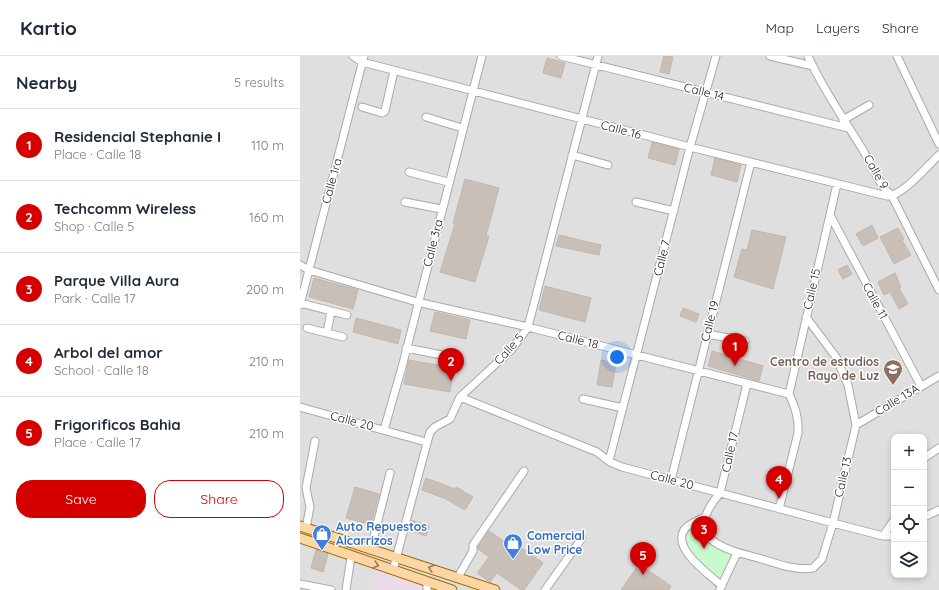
<!DOCTYPE html>
<meta charset="utf-8">
<style>
:root{--surface:#fff;--page:#f6f6f7;--text:#1f2937;--muted:#747a83;--line:#e0e1e3;--accent:#d40000}
body{margin:0;font-family:Quicksand,sans-serif;background:var(--page);color:var(--text)}
.controls{position:absolute;right:12px;bottom:12px;display:grid;overflow:hidden;border-radius:8px;box-shadow:0 2px 6px #0003}
.controls button{width:36px;height:36px;display:grid;place-items:center;padding:0;border:0;border-bottom:1px solid var(--line);background:var(--surface);color:var(--text);font:20px sans-serif}
.you{position:absolute;left:317px;top:301px;width:14px;height:14px;margin:-10px;border:3px solid #fff;border-radius:50%;background:#1a73e8;box-shadow:0 0 0 6px #1a73e833}
.badge{display:grid;place-items:center;width:26px;height:26px;border-radius:50%;background:var(--accent);color:#fff;font-size:13px;font-weight:700}
.pin{position:absolute;translate:-50% -33px;filter:drop-shadow(0 1px 2px #0008)}
.pin::after{content:'';position:absolute;top:21px;width:14px;height:12px;background:inherit;clip-path:polygon(0 0,100% 0,50% 100%)}
.list{margin:0;padding:0;list-style:none}
h2{display:flex;justify-content:space-between;align-items:center;height:52px;margin:0;padding:0 16px;font-size:17px}
h2 small{font-size:13px;font-weight:400;color:var(--muted)}
.list li{display:grid;grid-template-columns:26px 1fr auto;gap:12px;align-items:center;box-sizing:border-box;height:72px;padding:0 16px;border-top:1px solid var(--line)}
.list b{display:block;font-size:15px;white-space:nowrap}
.list p{margin:0;font-size:13px;white-space:nowrap;color:var(--muted)}
.list em{font-size:13px;font-style:normal;color:var(--muted)}
.actions{display:flex;gap:8px;padding:12px 16px}
.actions a{flex:1;padding:9px 0;border:1px solid var(--accent);border-radius:16px;text-align:center;font-size:14px;color:var(--accent)}
.actions .main{background:var(--accent);color:#fff}
.icon{flex:none;width:22px;height:22px;fill:none;stroke:currentColor;stroke-width:2;stroke-linecap:round;stroke-linejoin:round}
.map{position:relative;flex:none;width:639px;height:534px;overflow:hidden}
header{display:flex;align-items:center;gap:24px;box-sizing:border-box;height:56px;padding:0 20px;background:var(--surface);border-bottom:1px solid var(--line)}
header strong{font-size:19px}
nav{display:flex;gap:22px;margin-inline-start:auto;font-size:14px}
main{display:flex}
aside{flex:1;background:var(--surface)}
.map>svg:first-child{display:block}
.residential{fill:#e0dfdf;fill-rule:evenodd}
.industrial{fill:#ebdbe8}
.park{fill:#c8facc}
.building{fill:#c7bfb8;stroke:#c4b6ab}
.lines{fill:none;stroke-linecap:round;stroke-linejoin:round}
.minor-casing{stroke:#a9a9a9;stroke-width:9}
.major-casing{stroke:#a06b00;stroke-width:11}
.minor{stroke:#fff;stroke-width:7}
.major{stroke:#fcd6a4;stroke-width:9}
.oneway{stroke:#8f7c63}
.labels{text-anchor:middle;stroke-width:3;stroke-linejoin:round;paint-order:stroke}
.street-label{font-size:12px;fill:#222;stroke:#fff}
.education-label{font-size:12px;font-weight:bold;fill:#785e54;stroke:#fff;text-anchor:end}
.shop-label{font-size:12px;font-weight:bold;fill:#366cbe;stroke:#fff;text-anchor:start}
</style>
<header>
<strong>Kartio</strong>
<nav><a>Map</a><a>Layers</a><a>Share</a></nav>
</header>
<main>
<aside>
<h2>Nearby<small>5 results</small></h2>
<ul class="list">
<li><span class="badge">1</span><div><b>Residencial Stephanie I</b><p>Place · Calle 18</p></div><em>110 m</em></li>
<li><span class="badge">2</span><div><b>Techcomm Wireless</b><p>Shop · Calle 5</p></div><em>160 m</em></li>
<li><span class="badge">3</span><div><b>Parque Villa Aura</b><p>Park · Calle 17</p></div><em>200 m</em></li>
<li><span class="badge">4</span><div><b>Arbol del amor</b><p>School · Calle 18</p></div><em>210 m</em></li>
<li><span class="badge">5</span><div><b>Frigorificos Bahia</b><p>Place · Calle 17</p></div><em>210 m</em></li>
</ul>
<div class="actions"><a class="main">Save</a><a>Share</a></div>
</aside>
<div class="map">
<svg width="639" height="534" viewBox="0 0 639 534">
<rect width="100%" height="100%" fill="#f2efe9"/>
<path class="residential" d="M0,0H639V534H0ZM594,381H624V519H594Z"/>
<path class="industrial" d="M76,509L127,526V534H74Z"/>
<path class="park" d="M402,466L404,480L412,491L434,496L424,524C412,516 386,501 385,486C384,483 386,479 386,477Z"/>
<path class="building" d="M364,0L373,1L369,18L360,16Z
M247,2L265,7L261,22L243,17Z
M352,86L379,93L375,109L348,102Z
M415,102L441,109L437,126L411,119Z
M165,123L199,132L186,180H189L175,226L140,216L155,168L153,167Z
M572,169L578,182L563,190L556,178Z
M598,172L604,183L602,184L611,199L594,208L580,181Z
M452,174L486,181L473,233L434,221L442,193L447,194Z
M259,179L301,189L299,199L256,190Z
M547,209L552,218L543,223L538,214Z
M595,217L601,231L599,232L608,248L599,253L590,236L584,239L578,226Z
M14,222L58,234L53,253L9,241Z
M245,230L291,242L285,266L239,254Z
M383,252L399,258L396,266L380,260Z
M135,256L170,264L166,283L130,275Z
M56,262L101,274L98,288L53,276Z
M412,295L463,310L459,325L408,310Z
M109,304L154,312L150,336L104,328Z
M301,304L316,307L312,331L297,329Z
M126,422L155,433L156,431L173,441L165,454L146,443L122,434Z
M55,431L79,438L71,469L46,462Z
M111,464L129,470L126,480L109,474Z
M189,475L205,486L208,482L243,507L224,534H221L197,517L190,526L177,517L189,501L178,493V491Z
M16,494L28,498L23,516L11,512Z
M339,508L371,530L369,534H321Z"/>
<g class="lines">
<g class="minor-casing">
<path id="minor" d="M53,0L62,6L390,91L587,140C603,140 627,110 639,99
M261,0L548,72
M470,0L513,10
M508,0C523,34 545,64 564,96C573,111 579,129 592,140L639,234
M597,0L639,88
M62,51L82,57L85,55L94,15
M126,61L162,72
M543,64L569,49
M272,99L308,109
M109,116L148,126
M105,146L141,153
M336,146L374,155
M530,159L621,330
M0,209L9,214L117,246L228,271L489,338
M0,247L47,259
M0,249L64,0
M7,272L43,281
M27,277L31,255
M407,278L445,285
M106,292L157,302
M447,328L420,437C381,483 422,493 462,503C478,508 496,515 513,512L522,503L533,467L556,369L548,329L536,301L506,261
M489,338L537,128
M160,341L297,396L310,406L322,411L533,467L583,480H594
M283,343L323,352
M0,351L126,386
M556,369L639,320
M84,374L102,311L182,0
M624,402L639,392
M309,405L390,91L416,0
M371,424L451,106
M479,453L498,377C499,362 495,351 489,338
M405,461C399,464 388,468 384,474C372,493 410,519 422,530
M624,461L639,454
M6,472L10,451L6,432L15,385
M583,480L594,464
M71,492L90,417
M93,514L130,376L135,371L150,363L160,341L212,293L228,271L298,0
M158,521L173,495V489L224,415
M127,526V534
M0,528L31,534
M420,533L437,497
M46,534L51,501
M245,534L282,482"/>
</g>
<g class="major-casing">
<path id="major" d="M0,470L195,534
M0,482L152,534"/>
</g>
<use href="#minor" class="minor"/>
<use href="#major" class="major"/>
</g>
<defs><path id="oneway-chevron" d="M-2-3.5L2.5 0L-2 3.5" fill="none" stroke-width="1.6" stroke-linecap="round" stroke-linejoin="round"/></defs>
<g class="oneway">
<use href="#oneway-chevron" transform="translate(76 509) rotate(17)"/>
<use href="#oneway-chevron" transform="translate(131 512) rotate(-161)"/>
</g>
<defs>
<g id="university-pin" transform="scale(1)"><path d="M0 17L-7.5 6A9.5 9.5 0 1 1 7.5 6Z" fill="#8d6e63" stroke="#fff"/><path d="M0-5L7-2L0 1L-7-2ZM-4 1L0 2.5L4 1V4Q0 6-4 4Z" fill="#fff"/></g>
<g id="shop-pin" transform="scale(1)"><path d="M0 17L-7.5 6A9.5 9.5 0 1 1 7.5 6Z" fill="#3f7fe0" stroke="#fff"/><path d="M-5-2.5h2.3a2.7 3.5 0 0 1 5.4 0H5L5.5 6h-11ZM-1.5-2.5h3a1.5 2.3 0 0 0-3 0Z" fill="#fff"/></g>
</defs>
<g fill-rule="evenodd">
<use href="#university-pin" x="593" y="313"/>
<use href="#shop-pin" x="22" y="478"/>
<use href="#shop-pin" x="213" y="487"/>
</g>
<g class="labels">
<g class="street-label">
<text transform="translate(404 36) rotate(14)" y="4">Calle 14</text>
<text transform="translate(321 74) rotate(15)" y="4">Calle 16</text>
<text transform="translate(576 116) rotate(60)" y="4">Calle 9</text>
<text transform="translate(32 125) rotate(-75)" y="4">Calle 1ra</text>
<text transform="translate(133 187) rotate(-76)" y="4">Calle 3ra</text>
<text transform="translate(362 202) rotate(-76)" y="4">Calle 7</text>
<text transform="translate(512 233) rotate(-77)" y="4">Calle 15</text>
<text transform="translate(575 245) rotate(62)" y="4">Calle 11</text>
<text transform="translate(410 265) rotate(-76)" y="4">Calle 19</text>
<text transform="translate(278 284) rotate(14)" y="4">Calle 18</text>
<text transform="translate(209 293) rotate(-48)" y="4">Calle 5</text>
<text transform="translate(597 344) rotate(-31)" y="4">Calle 13A</text>
<text transform="translate(52 365) rotate(15)" y="4">Calle 20</text>
<text transform="translate(430 396) rotate(-78)" y="4">Calle 17</text>
<text transform="translate(543 421) rotate(-77)" y="4">Calle 13</text>
<text transform="translate(372 424) rotate(15)" y="4">Calle 20</text>
</g>
<g class="education-label">
<text x="579" y="310">Centro de estudios<tspan x="579" dy="14">Rayo de Luz</tspan></text>
</g>
<g class="shop-label">
<text x="36" y="475">Auto Repuestos<tspan x="36" dy="14">Alcarrizos</tspan></text>
<text x="227" y="484">Comercial<tspan x="227" dy="14">Low Price</tspan></text>
</g>
</g>
</svg>
<div class="controls">
<button>+</button>
<button>−</button>
<button><svg class="icon" aria-label="locate" viewBox="0 0 24 24"><circle cx="12" cy="12" r="6"/><path d="M12 2v4M12 18v4M2 12h4M18 12h4"/></svg></button>
<button><svg class="icon" aria-label="layers" viewBox="0 0 24 24"><path d="M12 4l9 5-9 5-9-5zM3 14l9 5 9-5"/></svg></button>
</div>
<div class="you"></div>
<div class="pin badge" style="left:435px;top:310px">1</div>
<div class="pin badge" style="left:151px;top:325px">2</div>
<div class="pin badge" style="left:404px;top:493px">3</div>
<div class="pin badge" style="left:479px;top:443px">4</div>
<div class="pin badge" style="left:343px;top:519px">5</div>
</div>
</main>
